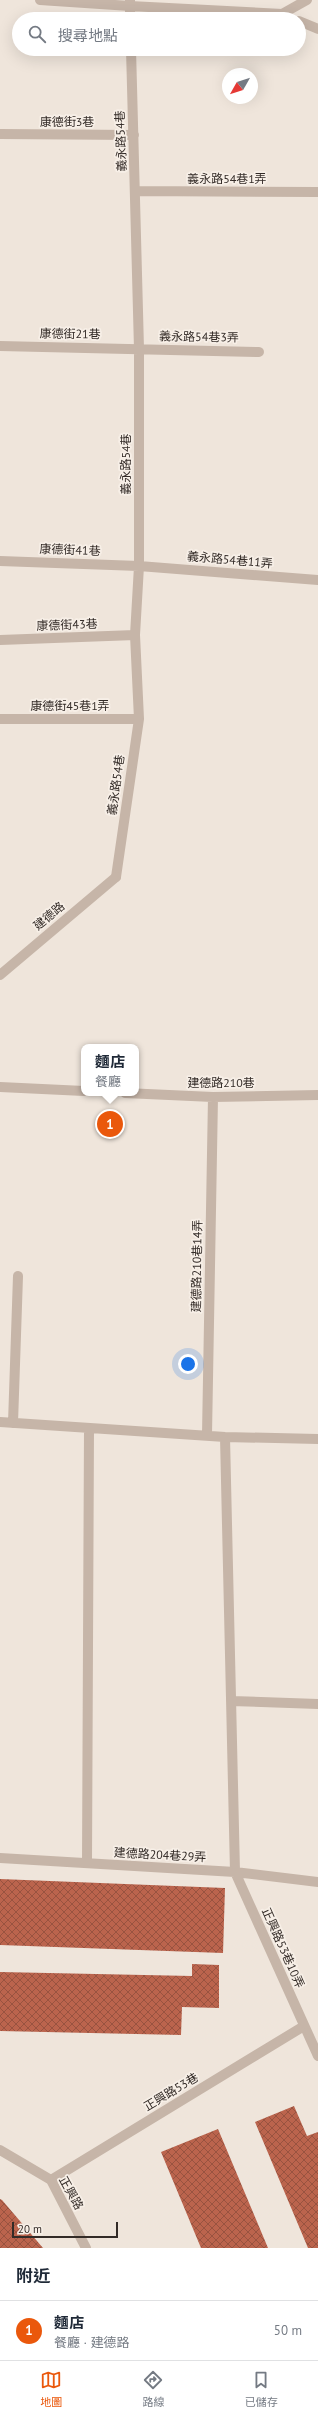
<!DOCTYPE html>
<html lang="zh-TW">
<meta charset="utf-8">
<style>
:root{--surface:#fff;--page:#f6f6f7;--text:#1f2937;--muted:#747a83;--line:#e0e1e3;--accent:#ea580c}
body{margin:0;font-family:"PT Sans","Noto Sans TC",sans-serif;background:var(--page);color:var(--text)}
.compass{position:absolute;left:222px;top:68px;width:36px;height:36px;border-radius:50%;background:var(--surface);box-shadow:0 4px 16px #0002;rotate:231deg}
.scale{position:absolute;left:12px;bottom:10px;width:106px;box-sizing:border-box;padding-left:4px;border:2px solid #332b27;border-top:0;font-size:11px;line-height:14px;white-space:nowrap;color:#332b27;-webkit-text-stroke:3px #f7efe7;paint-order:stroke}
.you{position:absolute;left:188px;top:1364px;width:14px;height:14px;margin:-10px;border:3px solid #fff;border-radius:50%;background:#1a73e8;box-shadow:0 0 0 6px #1a73e833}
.badge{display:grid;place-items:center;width:26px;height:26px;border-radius:50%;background:var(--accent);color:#fff;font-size:13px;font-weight:700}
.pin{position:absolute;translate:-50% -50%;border:2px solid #fff;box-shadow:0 1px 4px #0006}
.popup{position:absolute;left:81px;top:1044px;width:58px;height:52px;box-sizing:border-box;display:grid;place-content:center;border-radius:8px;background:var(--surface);filter:drop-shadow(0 1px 3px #0005);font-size:13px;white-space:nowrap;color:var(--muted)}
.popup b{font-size:15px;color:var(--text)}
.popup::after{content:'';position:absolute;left:50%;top:100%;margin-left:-8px;border:8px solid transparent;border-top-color:var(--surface)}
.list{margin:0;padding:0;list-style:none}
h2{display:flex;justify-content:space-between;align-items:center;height:52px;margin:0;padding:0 16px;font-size:17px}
h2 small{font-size:13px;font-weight:400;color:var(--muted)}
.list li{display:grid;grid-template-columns:26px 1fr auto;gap:12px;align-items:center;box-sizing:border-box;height:60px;padding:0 16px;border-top:1px solid var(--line)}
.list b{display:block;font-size:15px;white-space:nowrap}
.list p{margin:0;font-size:13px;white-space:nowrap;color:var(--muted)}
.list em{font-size:13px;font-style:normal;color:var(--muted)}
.icon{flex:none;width:22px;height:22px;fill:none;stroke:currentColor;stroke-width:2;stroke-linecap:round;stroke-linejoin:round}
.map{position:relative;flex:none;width:318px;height:2248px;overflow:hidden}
.search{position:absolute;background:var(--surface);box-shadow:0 4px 16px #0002;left:12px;right:12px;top:12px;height:44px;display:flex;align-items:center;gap:10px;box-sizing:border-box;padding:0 14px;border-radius:22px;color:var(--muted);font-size:15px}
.sheet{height:112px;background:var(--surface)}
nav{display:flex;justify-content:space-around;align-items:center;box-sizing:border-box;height:56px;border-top:1px solid var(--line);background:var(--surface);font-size:11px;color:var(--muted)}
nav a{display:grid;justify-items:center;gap:2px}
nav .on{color:var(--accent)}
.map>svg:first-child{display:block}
.building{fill:url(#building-cross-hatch)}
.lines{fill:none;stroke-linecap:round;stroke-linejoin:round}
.service{stroke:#c6b5a8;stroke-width:10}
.minor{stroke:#c6b5a8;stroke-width:10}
.labels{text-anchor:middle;stroke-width:3.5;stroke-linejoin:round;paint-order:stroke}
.street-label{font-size:12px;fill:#332b27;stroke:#f7efe7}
</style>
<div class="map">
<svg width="318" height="2248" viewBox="0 0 318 2248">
<defs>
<pattern id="building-cross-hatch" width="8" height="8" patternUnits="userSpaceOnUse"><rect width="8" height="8" fill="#bb644d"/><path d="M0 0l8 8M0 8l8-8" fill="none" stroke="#995340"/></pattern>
</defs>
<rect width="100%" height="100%" fill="#efe5db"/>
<path class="building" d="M0,1879L225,1888L223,1953L0,1945Z
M192,1964L219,1965V2008L182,2007L181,2035L0,2031V1972L192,1976Z
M294,2106L307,2136L318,2132V2248H308L255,2122Z
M218,2129L255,2217L268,2248H201L161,2152Z
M0,2199L2,2200L43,2248H0Z"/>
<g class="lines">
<path class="service" d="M130,0V19
M130,6L282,14L307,0
M299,21L318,29
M0,134L134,135
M136,191L318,192
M0,346L259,352
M0,561L139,566L318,580
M0,640L135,635
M0,719H139
M116,877L139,719L135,635L139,566V349L131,49
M0,1087L84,1091
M125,1093L213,1097L318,1095
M0,1422L225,1437L318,1439
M13,1423L18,1276
M207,1435L213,1097
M225,1437L235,1872L318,2056
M231,1701L318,1704
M0,1858L235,1872L318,1882
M87,1863L89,1428
M51,2180L304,2026"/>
<path class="minor" d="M40,0L130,6
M0,975L116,877
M0,2150L51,2180L86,2248"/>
</g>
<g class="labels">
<g class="street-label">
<text x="67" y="126">康德街3巷</text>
<text transform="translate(121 141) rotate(-92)" y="4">義永路54巷</text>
<text x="227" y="183">義永路54巷1弄</text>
<text transform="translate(70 334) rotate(1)" y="4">康德街21巷</text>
<text transform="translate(199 337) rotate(1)" y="4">義永路54巷3弄</text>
<text transform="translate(126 464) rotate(-90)" y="4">義永路54巷</text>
<text transform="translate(70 550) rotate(2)" y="4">康德街41巷</text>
<text transform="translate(230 560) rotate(5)" y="4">義永路54巷11弄</text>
<text transform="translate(67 625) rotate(-2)" y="4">康德街43巷</text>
<text x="70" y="710">康德街45巷1弄</text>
<text transform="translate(116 785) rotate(-82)" y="4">義永路54巷</text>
<text transform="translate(49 916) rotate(-40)" y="4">建德路</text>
<text x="221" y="1087">建德路210巷</text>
<text transform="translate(197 1266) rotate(-89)" y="4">建德路210巷14弄</text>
<text transform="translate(160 1855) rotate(3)" y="4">建德路204巷29弄</text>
<text transform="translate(283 1948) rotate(66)" y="4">正興路53巷10弄</text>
<text transform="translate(171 2092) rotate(-31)" y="4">正興路53巷</text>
<text transform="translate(71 2193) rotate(61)" y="4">正興路</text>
</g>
</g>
</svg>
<svg class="compass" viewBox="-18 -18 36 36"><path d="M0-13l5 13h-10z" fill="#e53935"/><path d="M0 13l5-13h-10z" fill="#747a83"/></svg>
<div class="scale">20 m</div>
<div class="you"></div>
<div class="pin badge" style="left:110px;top:1124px">1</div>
<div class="popup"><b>麵店</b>餐廳</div>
<div class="search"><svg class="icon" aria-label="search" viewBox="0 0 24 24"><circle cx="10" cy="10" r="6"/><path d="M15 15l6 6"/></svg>搜尋地點</div>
</div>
<section class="sheet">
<h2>附近<small></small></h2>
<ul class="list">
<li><span class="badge">1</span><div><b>麵店</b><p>餐廳 · 建德路</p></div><em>50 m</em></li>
</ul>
</section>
<nav>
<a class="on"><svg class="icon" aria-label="map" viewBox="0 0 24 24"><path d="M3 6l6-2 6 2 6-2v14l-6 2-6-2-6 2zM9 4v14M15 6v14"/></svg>地圖</a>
<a><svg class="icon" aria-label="directions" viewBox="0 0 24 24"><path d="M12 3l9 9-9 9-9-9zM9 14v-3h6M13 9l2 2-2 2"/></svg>路線</a>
<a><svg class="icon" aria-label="saved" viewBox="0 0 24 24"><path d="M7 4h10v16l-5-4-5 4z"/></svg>已儲存</a>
</nav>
